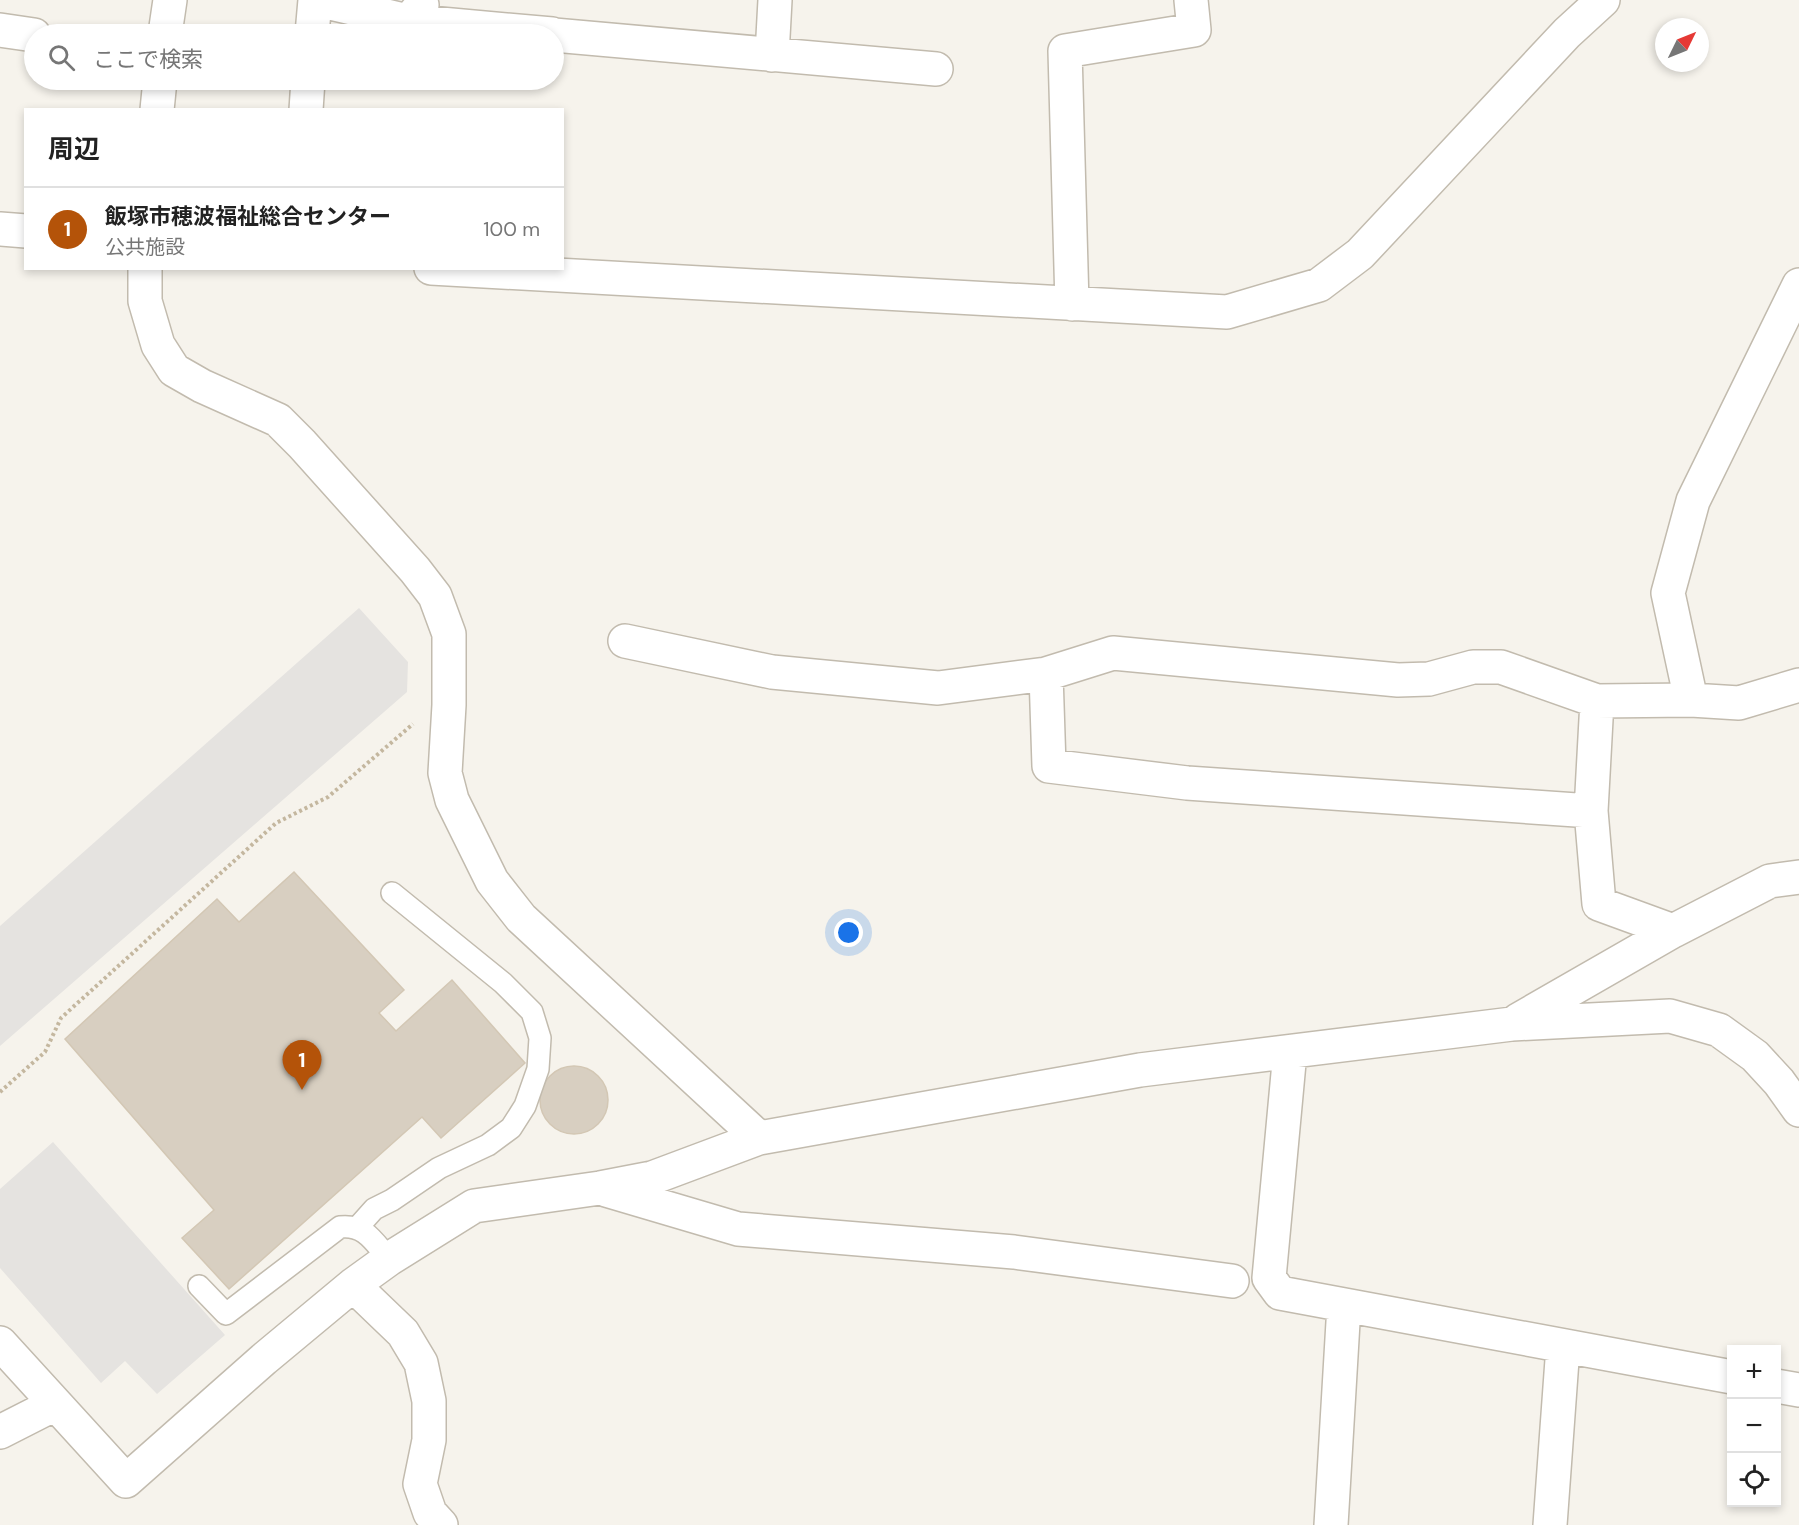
<!DOCTYPE html>
<html lang="ja">
<meta charset="utf-8">
<style>
:root{--surface:#fff;--page:#f2f2f2;--text:#222;--muted:#767676;--line:#e0e0e0;--accent:#b45309}
body{margin:0;font-family:"DM Sans","Noto Sans JP",sans-serif;background:var(--page);color:var(--text)}
.controls{position:absolute;right:18px;bottom:18px;display:grid;overflow:hidden;border-radius:0px;box-shadow:0 3px 9px #0003}
.controls button{width:54px;height:54px;display:grid;place-items:center;padding:0;border:0;border-bottom:2px solid var(--line);background:var(--surface);color:var(--text);font:30px sans-serif}
.compass{position:absolute;left:1655px;top:18px;width:54px;height:54px;border-radius:50%;background:var(--surface);box-shadow:0 3px 9px #0003;rotate:47deg}
.you{position:absolute;left:849px;top:933px;width:21px;height:21px;margin:-15px;border:4px solid #fff;border-radius:50%;background:#1a73e8;box-shadow:0 0 0 9px #1a73e833}
.badge{display:grid;place-items:center;width:39px;height:39px;border-radius:50%;background:var(--accent);color:#fff;font-size:20px;font-weight:700}
.pin{position:absolute;translate:-50% -50px;filter:drop-shadow(0 2px 3px #0008)}
.pin::after{content:'';position:absolute;top:32px;width:21px;height:18px;background:inherit;clip-path:polygon(0 0,100% 0,50% 100%)}
.list{margin:0;padding:0;list-style:none}
h2{display:flex;justify-content:space-between;align-items:center;height:78px;margin:0;padding:0 24px;font-size:26px}
h2 small{font-size:20px;font-weight:400;color:var(--muted)}
.list li{display:grid;grid-template-columns:39px 1fr auto;gap:18px;align-items:center;box-sizing:border-box;height:84px;padding:0 24px;border-top:2px solid var(--line)}
.list b{display:block;font-size:22px;white-space:nowrap}
.list p{margin:0;font-size:20px;white-space:nowrap;color:var(--muted)}
.list em{font-size:20px;font-style:normal;color:var(--muted)}
.icon{flex:none;width:33px;height:33px;fill:none;stroke:currentColor;stroke-width:2;stroke-linecap:round;stroke-linejoin:round}
.map{position:relative;flex:none;width:1799px;height:1525px;overflow:hidden}
.search{position:absolute;background:var(--surface);box-shadow:0 3px 9px #0003;left:24px;top:24px;width:540px;height:66px;display:flex;align-items:center;gap:15px;box-sizing:border-box;padding:0 21px;border-radius:33px;color:var(--muted);font-size:22px}
.panel{position:absolute;background:var(--surface);box-shadow:0 3px 9px #0003;left:24px;top:108px;width:540px;height:162px;border-radius:0px}
.map>svg:first-child{display:block}
.parking{fill:#e5e3e0}
.building{fill:#d8cfc1;stroke:#d3c7b4;stroke-width:1.5}
.lines{fill:none;stroke-linecap:round;stroke-linejoin:round}
.service-casing{stroke:#c2bbae;stroke-width:24}
.minor-casing{stroke:#c2bbae;stroke-width:36}
.tertiary-casing{stroke:#c2bbae;stroke-width:36}
.path{stroke:#c4b79f;stroke-width:4;stroke-dasharray:3 3;stroke-linecap:butt}
.service{stroke:#fff;stroke-width:21}
.minor{stroke:#fff;stroke-width:33}
.tertiary{stroke:#fff;stroke-width:33}
</style>
<div class="map">
<svg width="1799" height="1525" viewBox="0 0 1799 1525">
<rect width="100%" height="100%" fill="#f6f3ec"/>
<path class="parking" d="M359,608L408,662L407,692L0,1046V926Z
M53,1142L225,1335L157,1394L125,1361L101,1383L0,1268V1189Z"/>
<path class="building" d="M294,872L404,990L379,1013L396,1031L452,980L525,1063L441,1138L422,1117L229,1289L182,1238L214,1210L65,1039L217,899L239,922Z
M540 1100a34 34 0 1 1 68 0a34 34 0 1 1-68 0Z"/>
<g class="lines">
<g class="service-casing">
<path id="service" d="M357,1228L374,1209L392,1200L439,1168L488,1145L511,1128L525,1106L538,1069L540,1038L532,1012L503,983L392,893
M199,1286L226,1314L340,1227C365,1224 374,1242 389,1259"/>
</g>
<g class="minor-casing">
<path id="minor" d="M317,0L408,21L422,5
M408,21L552,34
M0,30L34,35
M165,34L170,0
M312,34L315,0
M554,35L936,69
M772,55L775,0
M157,110L160,80
M306,110L308,80
M145,268V301L158,345L174,370L202,386L278,420L302,444L415,570L435,596L449,634V705L445,773L452,800L492,881L521,918L759,1138
M431,268L1227,312L1319,285L1360,254L1567,33L1603,0
M1072,304L1065,51L1194,30L1191,0
M625,641L772,672L938,688L1046,674L1113,653L1398,680L1429,679L1473,667H1501L1597,701L1691,700L1739,703L1799,685
M1046,674L1049,766L1187,783L1591,811L1599,904L1673,931
M1691,700L1668,593L1693,501L1799,285
M1591,811L1597,701
M1518,1020L1673,931L1770,881L1799,877
M1290,1052L1269,1278L1280,1293L1732,1377
M606,1190L738,1229L1014,1252L1232,1281
M353,1285L403,1333L421,1363L429,1401V1440L420,1484L430,1513L441,1525
M0,1343L126,1481L264,1359L353,1285L389,1259L474,1206L600,1188L652,1178L759,1138L1140,1070L1512,1024L1670,1016L1719,1030L1755,1056L1779,1082L1799,1110
M1776,1386L1799,1390
M0,1432L55,1404
M1331,1525L1344,1305
M1550,1525L1563,1346"/>
</g>
<g class="tertiary-casing">
<path id="tertiary" d="M0,229L26,231"/>
</g>
<path class="path" d="M0,1092L45,1052L61,1018L276,823L328,797L413,724"/>
<use href="#service" class="service"/>
<use href="#minor" class="minor"/>
<use href="#tertiary" class="tertiary"/>
</g>
</svg>
<div class="controls">
<button>+</button>
<button>−</button>
<button><svg class="icon" aria-label="locate" viewBox="0 0 24 24"><circle cx="12" cy="12" r="6"/><path d="M12 2v4M12 18v4M2 12h4M18 12h4"/></svg></button>
</div>
<svg class="compass" viewBox="-18 -18 36 36"><path d="M0-13l5 13h-10z" fill="#e53935"/><path d="M0 13l5-13h-10z" fill="#767676"/></svg>
<div class="you"></div>
<div class="pin badge" style="left:302px;top:1090px">1</div>
<div class="search"><svg class="icon" aria-label="search" viewBox="0 0 24 24"><circle cx="10" cy="10" r="6"/><path d="M15 15l6 6"/></svg>ここで検索</div>
<section class="panel">
<h2>周辺<small></small></h2>
<ul class="list">
<li><span class="badge">1</span><div><b>飯塚市穂波福祉総合センター</b><p>公共施設</p></div><em>100 m</em></li>
</ul>
</section>
</div>
